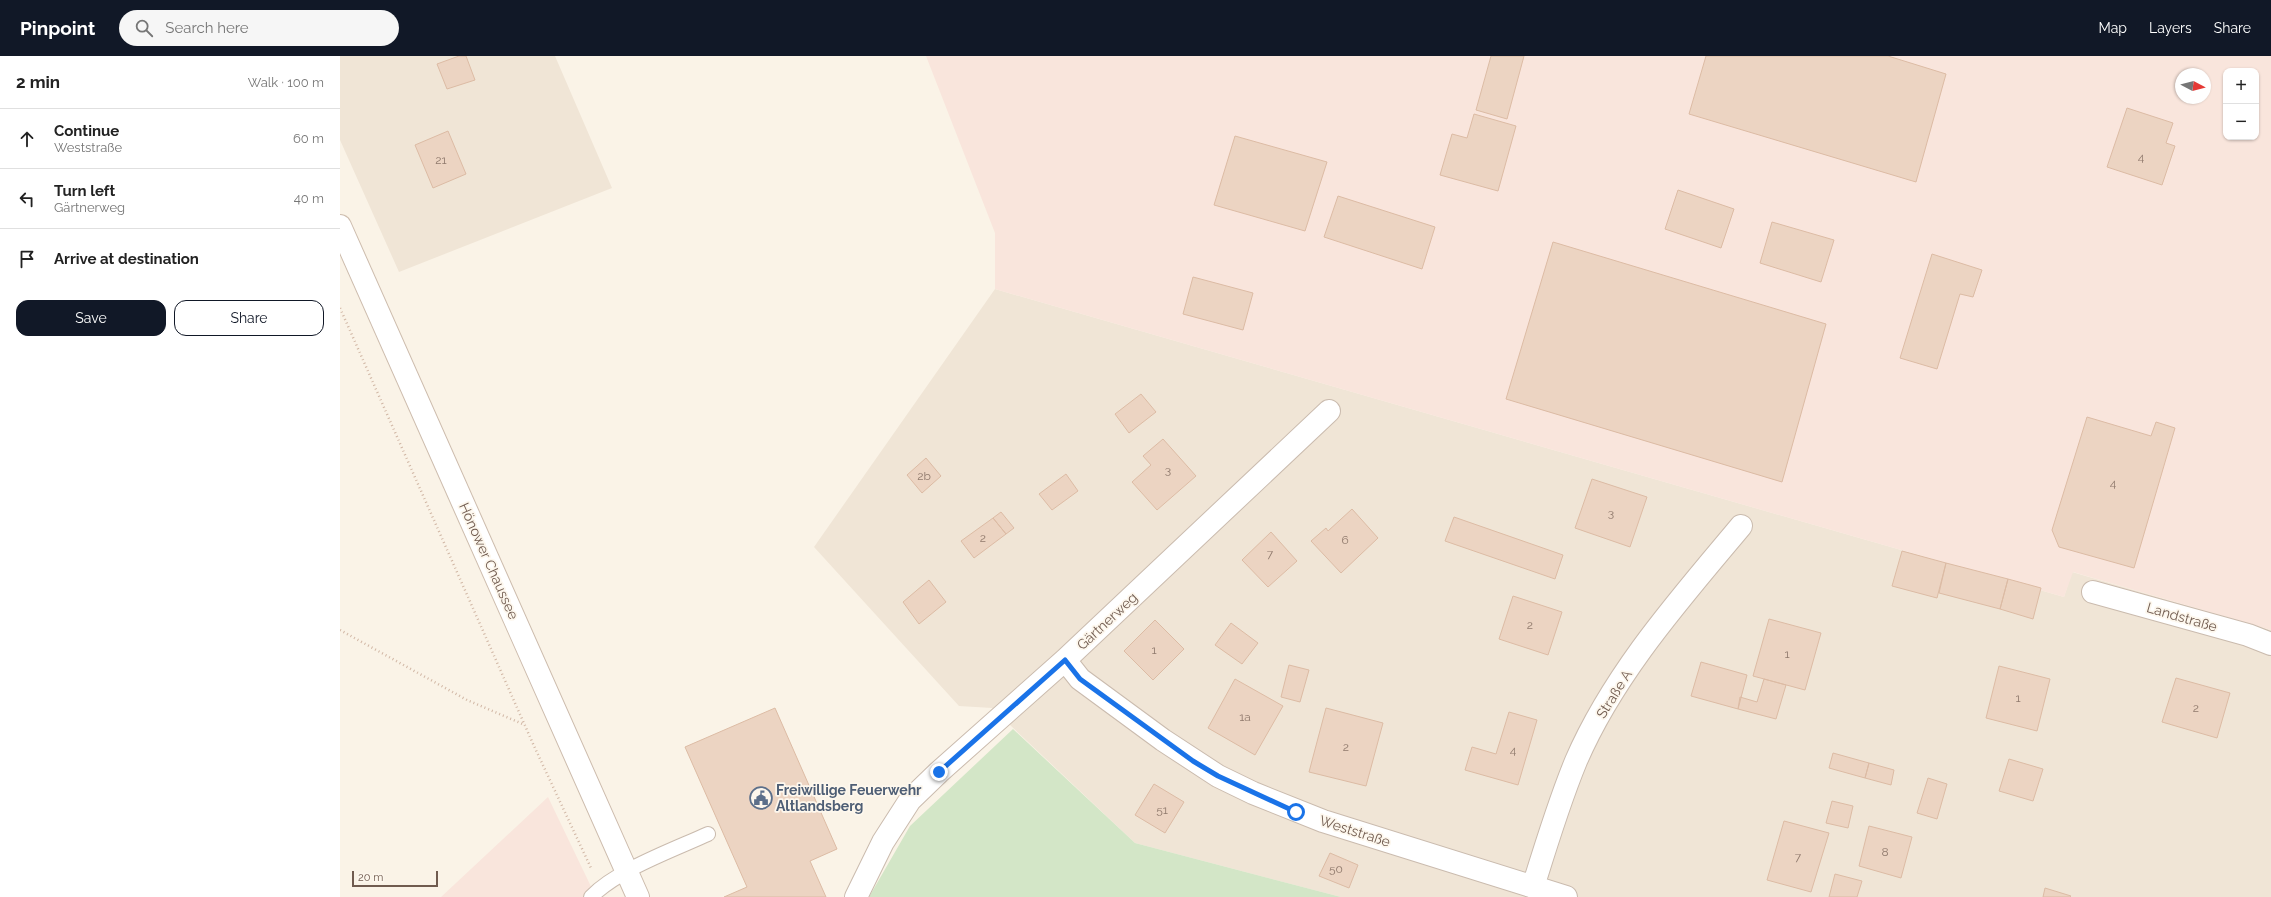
<!DOCTYPE html>
<meta charset="utf-8">
<style>
:root{--surface:#fff;--page:#f6f6f6;--text:#222;--muted:#767676;--line:#e0e0e0;--accent:#111827}
body{margin:0;font-family:Raleway,sans-serif;background:var(--page);color:var(--text)}
.controls{position:absolute;right:12px;top:12px;display:grid;overflow:hidden;border-radius:8px;box-shadow:0 1px 3px #0004}
.controls button{width:36px;height:36px;display:grid;place-items:center;padding:0;border:0;border-bottom:1px solid var(--line);background:var(--surface);color:var(--text);font:20px sans-serif}
.compass{position:absolute;left:1835px;top:12px;width:36px;height:36px;border-radius:50%;background:var(--surface);box-shadow:0 1px 3px #0004;rotate:97deg}
.scale{position:absolute;left:12px;bottom:10px;width:86px;box-sizing:border-box;padding-left:4px;border:2px solid #705b4f;border-top:0;font-size:11px;line-height:14px;white-space:nowrap;color:#705b4f;-webkit-text-stroke:3px #fdf7ed;paint-order:stroke}
.stop{position:absolute;width:12px;height:12px;margin:-9px;border:3px solid #1a73e8;border-radius:50%;background:#fff}
.stop.end{background:#1a73e8;border-color:#fff;box-shadow:0 1px 4px #0008}
.list{margin:0;padding:0;list-style:none}
h2{display:flex;justify-content:space-between;align-items:center;height:52px;margin:0;padding:0 16px;font-size:17px}
h2 small{font-size:13px;font-weight:400;color:var(--muted)}
.list li{display:grid;grid-template-columns:26px 1fr auto;gap:12px;align-items:center;box-sizing:border-box;height:60px;padding:0 16px;border-top:1px solid var(--line)}
.list b{display:block;font-size:15px;white-space:nowrap}
.list p{margin:0;font-size:13px;white-space:nowrap;color:var(--muted)}
.list em{font-size:13px;font-style:normal;color:var(--muted)}
.actions{display:flex;gap:8px;padding:12px 16px}
.actions a{flex:1;padding:9px 0;border:1px solid var(--accent);border-radius:12px;text-align:center;font-size:14px;color:var(--accent)}
.actions .main{background:var(--accent);color:#fff}
.icon{flex:none;width:22px;height:22px;fill:none;stroke:currentColor;stroke-width:2;stroke-linecap:round;stroke-linejoin:round}
.map{position:relative;flex:none;width:1931px;height:841px;overflow:hidden}
header{display:flex;align-items:center;gap:24px;box-sizing:border-box;height:56px;padding:0 20px;background:var(--accent);color:#fff}
header strong{font-size:19px}
nav{display:flex;gap:22px;margin-inline-start:auto;font-size:14px}
.search{width:280px;height:36px;background:var(--page);display:flex;align-items:center;gap:10px;box-sizing:border-box;padding:0 14px;border-radius:22px;color:var(--muted);font-size:15px}
main{display:flex}
aside{flex:1;background:var(--surface)}
.map>svg:first-child{display:block}
.residential{fill:#f0e5d6}
.commercial{fill:#f9e5dc;fill-rule:evenodd}
.green{fill:#d3e6c7}
.building{fill:#ecd4c2;stroke:#dcbba4}
.lines{fill:none;stroke-linecap:round;stroke-linejoin:round}
.lane-casing{stroke:#cabbae;stroke-width:16}
.street-casing{stroke:#cabbae;stroke-width:24}
.secondary-casing{stroke:#cdbcad;stroke-width:24}
.path{stroke:#d1b7a5;stroke-width:2.5;stroke-dasharray:1 3;stroke-linecap:butt}
.lane{stroke:#fff;stroke-width:14}
.street{stroke:#fff;stroke-width:22}
.secondary{stroke:#fff;stroke-width:22}
.route{stroke:#1a73e8;stroke-width:5}
.labels{text-anchor:middle;stroke-width:3.5;stroke-linejoin:round;paint-order:stroke}
.number-label{font-size:12px;fill:#8f796c}
.street-label{font-size:14px;fill:#705b4f;stroke:#fdf7ed}
.service-label{font-size:14px;font-weight:bold;fill:#4e5e75;stroke:#fdf7ed;text-anchor:start}
</style>
<header>
<strong>Pinpoint</strong>
<div class="search"><svg class="icon" aria-label="search" viewBox="0 0 24 24"><circle cx="10" cy="10" r="6"/><path d="M15 15l6 6"/></svg>Search here</div>
<nav><a>Map</a><a>Layers</a><a>Share</a></nav>
</header>
<main>
<aside>
<h2>2 min<small>Walk · 100 m</small></h2>
<ul class="list">
<li><svg class="icon" aria-label="ahead" viewBox="0 0 24 24"><path d="M12 20V5M6 11l6-6 6 6"/></svg><div><b>Continue</b><p>Weststraße</p></div><em>60 m</em></li>
<li><svg class="icon" aria-label="left" viewBox="0 0 24 24"><path d="M17 20v-9H6M10 6l-5 5 5 5"/></svg><div><b>Turn left</b><p>Gärtnerweg</p></div><em>40 m</em></li>
<li><svg class="icon" aria-label="arrive" viewBox="0 0 24 24"><path d="M6 21V4h12l-3 4 3 4H6"/></svg><div><b>Arrive at destination</b></div></li>
</ul>
<div class="actions"><a class="main">Save</a><a>Share</a></div>
</aside>
<div class="map">
<svg width="1931" height="841" viewBox="0 0 1931 841">
<rect width="100%" height="100%" fill="#faf3e7"/>
<path class="residential" d="M0,0H215L272,132L59,216L0,84Z
M655,233L1724,541L1732,516L1931,574V841H1001L795,787L652,652L619,650L474,491Z"/>
<path class="commercial" d="M586,0H1931V574L1733,516L1724,541L655,233V177ZM1886,15H1916V81H1886ZM1841,18H1865V42H1841Z
M208,741L256,841H101Z"/>
<path class="green" d="M673,673L795,787L1001,841H529L570,770Z"/>
<path class="building" d="M119,0H126L135,24L107,33L97,8Z
M1151,0H1184L1167,63L1136,54Z
M1366,0H1548L1606,18L1576,126L1349,58Z
M1787,52L1833,67L1826,87L1835,90L1822,129L1767,111Z
M1134,58L1176,70L1158,135L1100,119L1112,78L1127,82Z
M108,75L126,118L93,132L75,89Z
M895,80L987,106L965,175L874,149Z
M1338,134L1394,153L1381,192L1325,173Z
M998,140L1095,171L1082,213L984,181Z
M1432,166L1494,184L1481,226L1420,207Z
M1213,186L1486,268L1442,426L1166,343Z
M1592,198L1642,214L1633,241L1620,238L1597,313L1560,302Z
M853,221L913,237L903,274L843,258Z
M801,338L816,356L789,377L775,358Z
M1747,361L1811,380L1816,366L1835,372L1794,512L1719,491L1712,474Z
M823,383L856,420L817,454L792,426L811,409L803,400Z
M586,402L601,420L582,437L567,419Z
M726,418L738,435L712,454L699,438Z
M1252,423L1307,441L1290,491L1235,472Z
M1012,453L1038,482L1001,517L971,485L986,472L988,475Z
M661,456L674,472L666,478L653,462Z
M1114,461L1223,499L1215,523L1105,485Z
M653,462L666,478L634,502L621,485Z
M931,476L957,505L928,531L902,504Z
M1562,495L1606,507L1597,542L1552,530Z
M1606,507L1668,523L1660,553L1599,537Z
M1668,523L1701,532L1693,563L1660,553Z
M589,524L606,546L579,568L563,546Z
M1173,540L1222,556L1208,599L1159,583Z
M1429,563L1481,577L1465,634L1413,620Z
M815,564L844,593L813,624L784,595Z
M891,567L918,587L902,608L875,589Z
M1361,606L1407,619L1398,653L1351,640Z
M949,609L969,614L960,646L941,641Z
M1659,610L1710,623L1697,675L1646,662Z
M1836,622L1890,637L1877,682L1822,666Z
M895,623L943,650L915,699L868,672Z
M1424,623L1446,629L1436,663L1398,653L1400,641L1417,646Z
M435,652L497,793L470,805L486,841H384L407,831L345,691Z
M986,652L1043,667L1026,730L969,716Z
M1169,656L1197,664L1178,729L1125,714L1132,691L1156,698Z
M1493,697L1529,707L1525,722L1489,712Z
M1669,703L1703,713L1693,745L1659,735Z
M1529,707L1554,714L1551,729L1525,722Z
M1588,722L1607,728L1597,763L1577,757Z
M814,728L844,746L825,777L795,759Z
M1492,745L1513,750L1508,772L1486,767Z
M1444,765L1489,777L1471,836L1427,824Z
M1529,770L1572,781L1561,822L1519,810Z
M990,797L1018,809L1009,832L979,820Z
M1495,818L1522,825L1517,841H1489Z
M1705,832L1731,840L1730,841H1703Z"/>
<g class="lines">
<g class="lane-casing">
<path id="lane" d="M251,841C277,814 333,794 368,778"/>
</g>
<g class="street-casing">
<path id="street" d="M1753,536L1908,579L1931,588
M725,604L740,623L823,684L878,720L913,737L983,765L1226,841
M1193,831C1206,789 1219,746 1236,705C1274,617 1340,543 1401,470
M516,841L543,786L570,744L599,716L725,604L989,355"/>
</g>
<g class="secondary-casing">
<path id="secondary" d="M0,170L298,841"/>
</g>
<path class="path" d="M0,252L194,690L251,812
M0,574L127,644L185,669"/>
<use href="#lane" class="lane"/>
<use href="#street" class="street"/>
<use href="#secondary" class="secondary"/>
</g>
<g class="lines">
<path class="route" d="M599,716L725,604L740,623L853,705L878,720L956,756"/>
</g>
<defs>
<g id="civic-ring" transform="scale(1.15)"><circle r="9.5" fill="#fdf7ed" stroke="#5c6f8a" stroke-width="1.5"/><path d="M-.6-6.5H3V-4.5H.6V-3L4-1V1h2V6H-6V1h2V-1L-.6-3ZM-1.2 2.5V6h2.4V2.5Z" fill="#5c6f8a"/></g>
</defs>
<g fill-rule="evenodd">
<use href="#civic-ring" x="421" y="742"/>
</g>
<g class="labels">
<g class="number-label">
<text x="1801" y="105">4</text>
<text x="101" y="108">21</text>
<text x="828" y="418">3</text>
<text x="584" y="424">2b</text>
<text x="1773" y="431">4</text>
<text x="1271" y="461">3</text>
<text x="643" y="486">2</text>
<text x="1005" y="488">6</text>
<text x="930" y="502">7</text>
<text x="1190" y="573">2</text>
<text x="814" y="598">1</text>
<text x="1447" y="602">1</text>
<text x="1678" y="646">1</text>
<text x="1856" y="656">2</text>
<text x="905" y="665">1a</text>
<text x="1006" y="695">2</text>
<text x="1173" y="698">4</text>
<text x="822" y="758">51</text>
<text x="1545" y="800">8</text>
<text x="1458" y="805">7</text>
<text x="996" y="817">50</text>
</g>
<g class="street-label">
<text transform="translate(149 505) rotate(66)" y="5">Hönower Chaussee</text>
<text transform="translate(1842 561) rotate(16)" y="5">Landstraße</text>
<text transform="translate(767 565) rotate(-43)" y="5">Gärtnerweg</text>
<text transform="translate(1274 638) rotate(-58)" y="5">Straße A</text>
<text transform="translate(1015 775) rotate(18)" y="5">Weststraße</text>
</g>
<g class="service-label">
<text x="436" y="739">Freiwillige Feuerwehr<tspan x="436" dy="16">Altlandsberg</tspan></text>
</g>
</g>
</svg>
<div class="controls">
<button>+</button>
<button>−</button>
</div>
<svg class="compass" viewBox="-18 -18 36 36"><path d="M0-13l5 13h-10z" fill="#e53935"/><path d="M0 13l5-13h-10z" fill="#767676"/></svg>
<div class="scale">20 m</div>
<div class="stop" style="left:956px;top:756px"></div>
<div class="stop end" style="left:599px;top:716px"></div>
</div>
</main>
